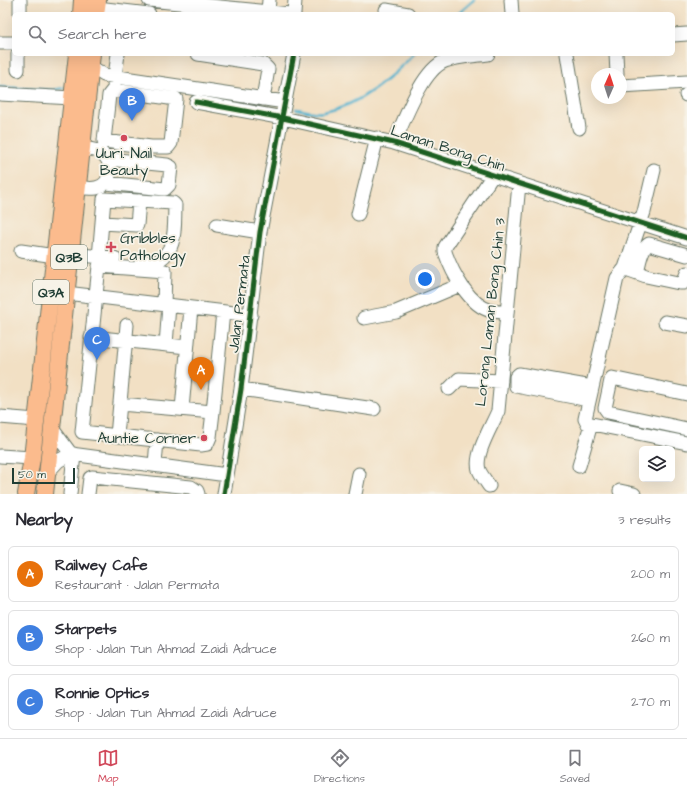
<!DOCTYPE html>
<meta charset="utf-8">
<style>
:root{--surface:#fff;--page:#f2f2f3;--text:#2b2b33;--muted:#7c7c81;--line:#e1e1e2;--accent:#d1495b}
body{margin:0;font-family:"Architects Daughter",sans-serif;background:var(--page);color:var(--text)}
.controls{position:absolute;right:12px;bottom:12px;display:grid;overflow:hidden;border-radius:6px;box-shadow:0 4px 16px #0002}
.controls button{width:36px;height:36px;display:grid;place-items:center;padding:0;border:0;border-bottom:1px solid var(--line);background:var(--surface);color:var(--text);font:20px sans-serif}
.compass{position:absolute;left:591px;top:68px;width:36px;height:36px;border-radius:50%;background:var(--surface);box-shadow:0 4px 16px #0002;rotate:3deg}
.scale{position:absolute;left:12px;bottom:10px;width:63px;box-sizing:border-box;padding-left:4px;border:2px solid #1f3d34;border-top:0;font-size:11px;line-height:14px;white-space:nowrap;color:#1f3d34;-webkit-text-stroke:3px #f7f3e8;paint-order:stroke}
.you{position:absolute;left:425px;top:279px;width:14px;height:14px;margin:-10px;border:3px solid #fff;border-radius:50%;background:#1a73e8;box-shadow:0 0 0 6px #1a73e833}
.badge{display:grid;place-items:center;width:26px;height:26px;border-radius:50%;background:var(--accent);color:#fff;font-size:13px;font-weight:700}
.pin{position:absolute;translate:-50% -33px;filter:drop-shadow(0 1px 2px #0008)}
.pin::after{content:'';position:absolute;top:21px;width:14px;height:12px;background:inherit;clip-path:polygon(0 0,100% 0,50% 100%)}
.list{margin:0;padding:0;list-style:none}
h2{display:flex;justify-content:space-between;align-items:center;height:52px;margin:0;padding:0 16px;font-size:17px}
h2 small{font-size:13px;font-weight:400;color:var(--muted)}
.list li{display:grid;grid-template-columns:26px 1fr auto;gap:12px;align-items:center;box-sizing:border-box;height:56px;margin:0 8px 8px;padding:0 8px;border:1px solid var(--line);border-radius:6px}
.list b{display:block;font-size:15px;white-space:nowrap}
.list p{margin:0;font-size:13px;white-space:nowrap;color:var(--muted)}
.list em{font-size:13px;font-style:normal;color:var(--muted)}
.icon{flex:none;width:22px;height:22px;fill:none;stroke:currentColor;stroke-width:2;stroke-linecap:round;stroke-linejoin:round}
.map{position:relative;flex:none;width:687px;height:494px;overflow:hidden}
.search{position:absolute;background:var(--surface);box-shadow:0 4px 16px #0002;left:12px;right:12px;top:12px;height:44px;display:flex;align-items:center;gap:10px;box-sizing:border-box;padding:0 14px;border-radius:6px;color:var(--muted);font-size:15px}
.sheet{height:244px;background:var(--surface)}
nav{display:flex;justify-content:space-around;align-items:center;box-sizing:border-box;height:56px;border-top:1px solid var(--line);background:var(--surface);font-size:11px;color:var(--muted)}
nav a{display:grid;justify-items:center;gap:2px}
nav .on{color:var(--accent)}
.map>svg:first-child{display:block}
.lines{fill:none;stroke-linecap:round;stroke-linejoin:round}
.stream{stroke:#51b3d0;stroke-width:2.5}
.minor-casing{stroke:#697666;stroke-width:15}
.major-casing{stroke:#697666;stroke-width:18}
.minor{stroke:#fff;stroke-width:13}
.major{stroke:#fbbb8d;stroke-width:16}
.cycleway-casing{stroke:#f7f3e8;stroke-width:8}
.cycleway{stroke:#1b5e20;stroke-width:5}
.poi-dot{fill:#d1495b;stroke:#f7f3e8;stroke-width:1.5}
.labels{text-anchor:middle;stroke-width:3.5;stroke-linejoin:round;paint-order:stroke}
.shield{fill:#f7f3e8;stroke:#60746a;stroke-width:1}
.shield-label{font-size:14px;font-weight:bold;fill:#1f3d34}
.street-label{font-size:15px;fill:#1f3d34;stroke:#f7f3e8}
.poi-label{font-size:15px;fill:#1f3d34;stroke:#f7f3e8}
</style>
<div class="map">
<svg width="687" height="494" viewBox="0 0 687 494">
<rect width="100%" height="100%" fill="#f7f3e8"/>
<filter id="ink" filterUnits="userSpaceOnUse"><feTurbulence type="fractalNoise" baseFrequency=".025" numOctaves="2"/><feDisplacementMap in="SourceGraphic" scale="8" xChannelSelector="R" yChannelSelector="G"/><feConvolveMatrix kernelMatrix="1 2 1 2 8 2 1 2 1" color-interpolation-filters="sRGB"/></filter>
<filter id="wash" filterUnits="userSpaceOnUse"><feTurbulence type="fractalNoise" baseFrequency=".012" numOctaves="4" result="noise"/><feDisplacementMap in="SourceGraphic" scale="16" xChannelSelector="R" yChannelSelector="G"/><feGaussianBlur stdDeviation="0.9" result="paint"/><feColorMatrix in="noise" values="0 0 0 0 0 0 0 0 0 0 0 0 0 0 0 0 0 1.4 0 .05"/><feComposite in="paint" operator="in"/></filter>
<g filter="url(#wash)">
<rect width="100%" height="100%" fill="#f2e0c4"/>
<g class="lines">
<path class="stream" d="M458,14L474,0
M0,87L53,90L69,87
M296,109C305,110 315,114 324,112C361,105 388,80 414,54"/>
</g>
</g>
<g filter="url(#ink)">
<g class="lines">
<g class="minor-casing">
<path id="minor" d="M149,0L290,14
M511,0L512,14
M97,8L149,14
M386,10L408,14
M268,12L269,0
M20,14V0
M294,14L295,0
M673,35L687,34
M0,43H14
M198,54L263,64L268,69L263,99
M567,54L579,128
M616,54L617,74
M90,66L104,75L285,102
M18,70V54
M114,84L118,54
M621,86L687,82
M113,90L176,99L171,143L168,147H151L104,141L109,95Z
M0,94L72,98
M686,95H687
M196,102L283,118L394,143L687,238
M394,143C404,121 422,70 445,61C458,56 474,56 488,54
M654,170L644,212L625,268L617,278L585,419L587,423L687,443
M493,175L445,247V252C452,272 469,306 492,311C497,312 502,312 507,312
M106,183L165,189L169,185L171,167L167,165L108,159
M77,187C83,188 90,189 96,188C113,185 114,160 100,152C95,149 87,149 81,148
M358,214L377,138
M102,223L137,225L139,201
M217,225L260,232
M21,251L55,256
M70,254L114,258
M99,257L104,199L173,203L175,205C174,228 178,252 154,263L141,261
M629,270L646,276L679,283H683L687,273
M637,273C639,264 641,248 649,244L687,255
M66,293L251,315
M164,305L165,271L99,266L82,432L201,445L207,444L210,437L213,412L223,312
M364,318L396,312L460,285
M665,322L687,326
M91,337L187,347
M166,345L169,305
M241,389L374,409
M449,389L459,379L501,381
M687,394L612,378L611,380L605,408L608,412L687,429
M589,400L516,386V377L519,374L592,387
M120,404L213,412
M182,409L191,308
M0,417L36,420
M51,427L71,454
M117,436L127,325
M0,456L32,458
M155,465L157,440
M579,466L591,424
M47,473L58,461L71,454L227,475
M489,486C486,481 481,475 479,470C474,454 492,426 498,411L519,184
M620,491L634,494
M70,494L74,454
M88,494L90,478L92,477L191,487L197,491L198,494
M224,494L241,389L260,232L294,54
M355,494L359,474"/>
</g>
<g class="major-casing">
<path id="major" d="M81,14L82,0
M96,14L98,0
M26,494L32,458L77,54
M45,494L92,54"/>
</g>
<use href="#minor" class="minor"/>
<use href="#major" class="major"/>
<g class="cycleway-casing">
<path id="cycleway" d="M196,102L283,118L394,143L687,238
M224,494L241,389L260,232L294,54"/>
</g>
<use href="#cycleway" class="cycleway"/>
</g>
</g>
<g class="poi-dot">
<circle cx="124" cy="138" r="4"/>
<path d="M109 241h4v4h4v4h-4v4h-4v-4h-4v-4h4z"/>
<circle cx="204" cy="438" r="4"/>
</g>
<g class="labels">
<g class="shield">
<rect x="51" y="245" width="36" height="24" rx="3"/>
<rect x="33" y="280" width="36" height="24" rx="3"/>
</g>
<g class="shield-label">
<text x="69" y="262">Q3B</text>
<text x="51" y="297">Q3A</text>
</g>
<g class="street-label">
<text transform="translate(448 148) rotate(18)" y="5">Laman Bong Chin</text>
<text transform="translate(239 304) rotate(-83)" y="5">Jalan Permata</text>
<text transform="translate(490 312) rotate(-84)" y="5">Lorong Laman Bong Chin 3</text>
</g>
<g class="poi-label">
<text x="124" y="158">Uuri. Nail<tspan x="124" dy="17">Beauty</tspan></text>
<text x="120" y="243" text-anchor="start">Gribbles<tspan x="120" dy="17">Pathology</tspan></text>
<text x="196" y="443" text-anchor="end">Auntie Corner</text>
</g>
</g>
</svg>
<div class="controls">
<button><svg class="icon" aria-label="layers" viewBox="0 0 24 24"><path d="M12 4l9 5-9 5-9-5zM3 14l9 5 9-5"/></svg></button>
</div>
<svg class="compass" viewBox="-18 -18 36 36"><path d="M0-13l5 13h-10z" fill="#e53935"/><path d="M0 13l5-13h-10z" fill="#7c7c81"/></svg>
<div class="scale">50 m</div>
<div class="you"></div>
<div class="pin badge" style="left:201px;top:390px;background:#e8710a">A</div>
<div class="pin badge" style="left:132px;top:121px;background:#3f7fe0">B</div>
<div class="pin badge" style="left:97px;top:360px;background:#3f7fe0">C</div>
<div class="search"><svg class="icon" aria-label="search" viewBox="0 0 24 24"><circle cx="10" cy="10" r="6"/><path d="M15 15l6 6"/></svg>Search here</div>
</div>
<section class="sheet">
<h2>Nearby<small>3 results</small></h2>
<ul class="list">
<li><span class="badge" style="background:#e8710a">A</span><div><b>Railwey Cafe</b><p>Restaurant · Jalan Permata</p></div><em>200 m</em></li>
<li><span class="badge" style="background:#3f7fe0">B</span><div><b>Starpets</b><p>Shop · Jalan Tun Ahmad Zaidi Adruce</p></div><em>260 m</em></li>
<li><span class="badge" style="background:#3f7fe0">C</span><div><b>Ronnie Optics</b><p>Shop · Jalan Tun Ahmad Zaidi Adruce</p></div><em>270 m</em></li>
</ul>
</section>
<nav>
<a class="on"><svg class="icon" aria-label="map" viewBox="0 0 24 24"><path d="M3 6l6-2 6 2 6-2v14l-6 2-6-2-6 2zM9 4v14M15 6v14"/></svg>Map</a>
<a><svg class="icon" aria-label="directions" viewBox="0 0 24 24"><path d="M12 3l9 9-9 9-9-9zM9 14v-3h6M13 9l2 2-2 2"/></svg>Directions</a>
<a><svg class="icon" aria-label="saved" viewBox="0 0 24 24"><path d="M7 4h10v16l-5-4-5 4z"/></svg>Saved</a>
</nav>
